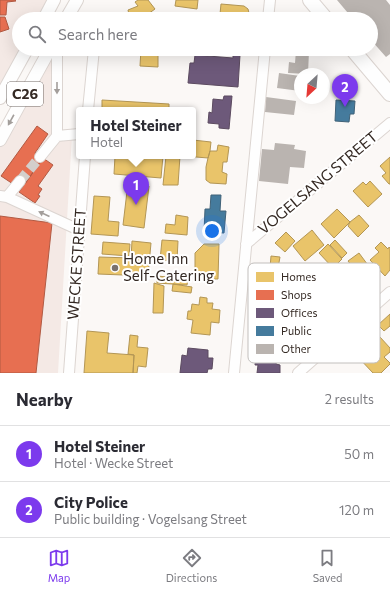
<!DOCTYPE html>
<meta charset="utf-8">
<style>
:root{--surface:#fff;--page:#f2f2f3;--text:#2b2b33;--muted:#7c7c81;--line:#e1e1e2;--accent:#7c3aed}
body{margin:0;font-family:Commissioner,sans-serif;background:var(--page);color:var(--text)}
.compass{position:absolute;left:294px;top:68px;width:36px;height:36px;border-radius:50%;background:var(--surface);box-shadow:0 4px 16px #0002;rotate:206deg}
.you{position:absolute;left:212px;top:231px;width:14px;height:14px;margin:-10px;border:3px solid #fff;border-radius:50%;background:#1a73e8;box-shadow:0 0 0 6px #1a73e833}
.badge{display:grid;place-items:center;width:26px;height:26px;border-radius:50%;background:var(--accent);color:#fff;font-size:13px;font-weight:700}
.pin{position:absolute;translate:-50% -33px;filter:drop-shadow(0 1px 2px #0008)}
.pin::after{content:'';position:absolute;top:21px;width:14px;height:12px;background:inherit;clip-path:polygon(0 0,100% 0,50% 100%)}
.popup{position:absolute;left:76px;top:107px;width:120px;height:52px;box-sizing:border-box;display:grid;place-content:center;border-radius:4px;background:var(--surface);filter:drop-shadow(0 1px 3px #0005);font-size:13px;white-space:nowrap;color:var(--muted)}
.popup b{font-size:15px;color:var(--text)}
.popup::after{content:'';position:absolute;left:50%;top:100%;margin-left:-8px;border:8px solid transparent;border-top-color:var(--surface)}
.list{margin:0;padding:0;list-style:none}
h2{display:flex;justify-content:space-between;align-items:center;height:52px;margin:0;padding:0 16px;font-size:17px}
h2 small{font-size:13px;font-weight:400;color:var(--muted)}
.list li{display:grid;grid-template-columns:26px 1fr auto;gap:12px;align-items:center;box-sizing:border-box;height:56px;padding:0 16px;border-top:1px solid var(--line)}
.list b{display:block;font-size:15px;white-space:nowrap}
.list p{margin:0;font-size:13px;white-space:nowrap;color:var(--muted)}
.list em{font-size:13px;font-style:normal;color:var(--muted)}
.icon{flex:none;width:22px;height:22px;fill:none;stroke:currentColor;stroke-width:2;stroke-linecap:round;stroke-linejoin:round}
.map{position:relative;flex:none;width:390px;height:373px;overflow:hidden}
.search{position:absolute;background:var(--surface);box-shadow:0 4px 16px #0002;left:12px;right:12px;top:12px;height:44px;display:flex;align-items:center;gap:10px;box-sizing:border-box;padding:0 14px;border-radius:22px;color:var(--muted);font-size:15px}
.sheet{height:164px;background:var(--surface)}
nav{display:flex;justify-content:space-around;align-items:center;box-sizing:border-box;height:56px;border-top:1px solid var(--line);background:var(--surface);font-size:11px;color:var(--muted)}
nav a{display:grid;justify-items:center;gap:2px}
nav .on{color:var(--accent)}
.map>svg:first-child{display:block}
.built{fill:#f4e9e5}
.homes{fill:#e9c46a;stroke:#b39655}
.shops{fill:#e76f51;stroke:#b15a43}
.offices{fill:#6d597a;stroke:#5c4b60}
.public{fill:#457b9d;stroke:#406278}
.building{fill:#bab4b0}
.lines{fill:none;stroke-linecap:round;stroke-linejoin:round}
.minor-tunnel{stroke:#d3cfcc;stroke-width:10;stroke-dasharray:10 5;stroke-linecap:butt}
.minor-casing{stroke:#dcd5d1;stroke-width:12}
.major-casing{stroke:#dcd5d1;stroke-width:14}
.highway-casing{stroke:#dcd5d1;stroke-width:16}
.minor{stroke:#fefefe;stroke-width:10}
.major{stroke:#fefefe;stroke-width:12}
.highway{stroke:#fefefe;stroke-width:14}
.oneway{fill:#a39e9b}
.poi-dot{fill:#7a716d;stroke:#fff;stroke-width:1.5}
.labels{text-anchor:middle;stroke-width:4;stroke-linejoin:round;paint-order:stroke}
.shield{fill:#fff;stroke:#716965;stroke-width:1}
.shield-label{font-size:14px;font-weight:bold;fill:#342923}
.street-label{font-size:15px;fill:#342923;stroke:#fff}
.poi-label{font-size:15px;fill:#342923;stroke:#fff;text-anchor:start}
.key{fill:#fff;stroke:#c2bfbd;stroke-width:1}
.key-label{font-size:11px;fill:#342923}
</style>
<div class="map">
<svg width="390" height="373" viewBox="0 0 390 373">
<rect width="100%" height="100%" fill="#fbf8f6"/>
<path class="built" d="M0,0H47L36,19H19L20,49L0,85Z
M57,49V135H72L58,373H0V140Z"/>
<path class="homes" d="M138,0H148L155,9L148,14L151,19H130L128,10L138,6L135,2Z
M176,0H198L197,9L175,6Z
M221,4L244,6L248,9L249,13L246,16V19H225V15L220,14Z
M141,49H158V67L140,66Z
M102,100L169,104V110H102Z
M193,140L211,142L210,151L208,158L184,156H193Z
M218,145L229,147L227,162H223L222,172L227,174L226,184L210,183L206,180V167L208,158L210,151H217Z
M115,156H163L161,178L114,174Z
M166,156H180L178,185H163Z
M390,157V184H389L382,176L386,173L380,166Z
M370,181L382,194L368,207L353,191L363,182L366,185Z
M128,183L149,186L144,228L123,225Z
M94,196L110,197L108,221L119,222L118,236L91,234Z
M337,209L350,222L334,238L321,224Z
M176,215L188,217L187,235L165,233L166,224L175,225Z
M359,215L369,226L358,237L348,226L350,222Z
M312,230L324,245L305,261L293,246Z
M286,232L295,241L285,252L275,243Z
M162,240L178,241L177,261L160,260Z
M335,240L347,253L342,258L330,245Z
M132,241L151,243L148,276L98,274L99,257L131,258Z
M103,242L130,244L129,256L102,254Z
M381,242L388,249L389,247L390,248V270L385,276L370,260L379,252L375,248Z
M204,244H219L218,279H200V274H195V253Z
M328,244L342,259L333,268L319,253Z
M359,253L379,280L369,288L348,261Z
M271,256L280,257L278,268H270Z
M306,265L320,281L314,286L300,270Z
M267,267L288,269L287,277H292L290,290H285L284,295L264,294Z
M350,268L369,289L360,297L356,293L345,303L330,287Z
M157,276L188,279L187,285L157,283Z
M154,283L164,286L163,313H153Z
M173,284L192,287L191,293L172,291Z
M265,294L275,295L274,310L263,309Z
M200,297L207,298V303H213L212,309L220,310L219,323L211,322L210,335L191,333L193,320L187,319L188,311H191L192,304L199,305Z
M307,301L327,323L308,340L288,319Z
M264,310L270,317L258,327L252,321Z
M390,314V326L384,331L378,325Z
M293,326L301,335L292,343L284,334Z
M87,331L109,333L107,353L134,355L133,373H84Z
M130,335L138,336L137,347L148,348L146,367L138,366L137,373H133L134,355L128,354Z
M380,337L390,348V352L384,357L390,363V364L381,373H373L358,357Z"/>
<path class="shops" d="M0,0H15L16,1L7,2L6,15H0Z
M0,17H5L9,29L0,32Z
M37,126L48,134L35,153L43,158L25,184L17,178L13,184L1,176Z
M43,158L53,165L38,186L42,189L38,195L40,196L35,203L19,192Z
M0,216L52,223L36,373H0Z"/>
<path class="offices" d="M233,54L240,55L238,87L188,83L190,63H194L195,55L233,58Z
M224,96H232L229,129L219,128V124L208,123L209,112L212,113L213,99L223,100Z
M262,341L275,342L274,349H278L276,364L280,365V373H257L258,365H255L256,356L260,357Z
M188,348L208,350V358H213L212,369H208L207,373H180L182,355L187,356Z"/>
<path class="public" d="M336,100L355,101L354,114H350L349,122L335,121Z
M211,195H221L220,211H226L224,233L204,232L205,209H210Z"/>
<path class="building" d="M337,0H386L390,5V54L386,57L371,40V19H353Z
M296,50L309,51L308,74L288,73L289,62L295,63Z
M279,73L300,76V91L277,88Z
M266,97L296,101L294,115L265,112Z
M275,143L295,145L294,149L306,151L304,168L290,167L288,184L259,181L262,149L274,150Z"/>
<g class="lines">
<path class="minor-tunnel" d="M20,181L40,157"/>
<g class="minor-casing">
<path id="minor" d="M268,19L270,0
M88,110L94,49
M57,136L79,134
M40,157L57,136V49
M0,196L7,197L20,181
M7,197L79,230
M246,244L390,123
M69,373L85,156
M234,373L265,49
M298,373L390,292"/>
</g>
<g class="major-casing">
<path id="major" d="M44,19L54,0
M66,19L77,0
M0,98L27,49
M0,140L50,49"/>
</g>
<g class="highway-casing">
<path id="highway" d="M310,0L326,19
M352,49L390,94"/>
</g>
<use href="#minor" class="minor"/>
<use href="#major" class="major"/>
<use href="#highway" class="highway"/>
</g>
<defs><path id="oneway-solid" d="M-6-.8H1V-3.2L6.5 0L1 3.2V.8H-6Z"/></defs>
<g class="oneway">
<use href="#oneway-solid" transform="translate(57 88) rotate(90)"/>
<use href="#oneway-solid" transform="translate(11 120) rotate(119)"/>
<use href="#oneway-solid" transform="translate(44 214) rotate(-156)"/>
</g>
<circle class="poi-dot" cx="115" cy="268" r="4"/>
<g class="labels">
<rect class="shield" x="7" y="82" width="36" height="24" rx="3"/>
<g class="shield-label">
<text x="25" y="99">C26</text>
</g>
<g class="street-label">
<text transform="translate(318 183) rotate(-40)" y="5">VOGELSANG STREET</text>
<text transform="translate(77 264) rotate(-86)" y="5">WECKE STREET</text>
</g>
<g class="poi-label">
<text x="123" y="264">Home Inn<tspan x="123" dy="17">Self-Catering</tspan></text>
</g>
</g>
<rect x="248" y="263" width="132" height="100" rx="6" class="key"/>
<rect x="256" y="272" width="18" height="10" fill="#e9c46a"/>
<rect x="256" y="290" width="18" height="10" fill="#e76f51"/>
<rect x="256" y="308" width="18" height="10" fill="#6d597a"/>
<rect x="256" y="326" width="18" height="10" fill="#457b9d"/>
<rect x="256" y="344" width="18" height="10" fill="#bab4b0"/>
<g class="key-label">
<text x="281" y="281">Homes</text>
<text x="281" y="299">Shops</text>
<text x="281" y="317">Offices</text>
<text x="281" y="335">Public</text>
<text x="281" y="353">Other</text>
</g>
</svg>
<svg class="compass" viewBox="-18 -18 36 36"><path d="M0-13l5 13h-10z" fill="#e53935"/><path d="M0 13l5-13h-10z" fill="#7c7c81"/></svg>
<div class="you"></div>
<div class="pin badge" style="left:136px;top:205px">1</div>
<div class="popup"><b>Hotel Steiner</b>Hotel</div>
<div class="pin badge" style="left:345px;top:107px">2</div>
<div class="search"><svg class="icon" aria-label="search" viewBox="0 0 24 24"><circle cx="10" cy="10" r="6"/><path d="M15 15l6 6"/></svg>Search here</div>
</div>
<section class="sheet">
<h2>Nearby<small>2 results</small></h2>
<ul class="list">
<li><span class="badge">1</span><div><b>Hotel Steiner</b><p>Hotel · Wecke Street</p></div><em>50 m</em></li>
<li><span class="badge">2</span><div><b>City Police</b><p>Public building · Vogelsang Street</p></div><em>120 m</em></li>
</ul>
</section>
<nav>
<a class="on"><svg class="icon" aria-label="map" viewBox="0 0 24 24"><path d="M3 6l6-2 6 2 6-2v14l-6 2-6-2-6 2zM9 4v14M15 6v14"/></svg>Map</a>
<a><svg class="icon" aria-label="directions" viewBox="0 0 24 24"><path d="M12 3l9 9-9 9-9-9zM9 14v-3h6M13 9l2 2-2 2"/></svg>Directions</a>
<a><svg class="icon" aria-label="saved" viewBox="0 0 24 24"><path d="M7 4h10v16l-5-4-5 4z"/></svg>Saved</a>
</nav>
